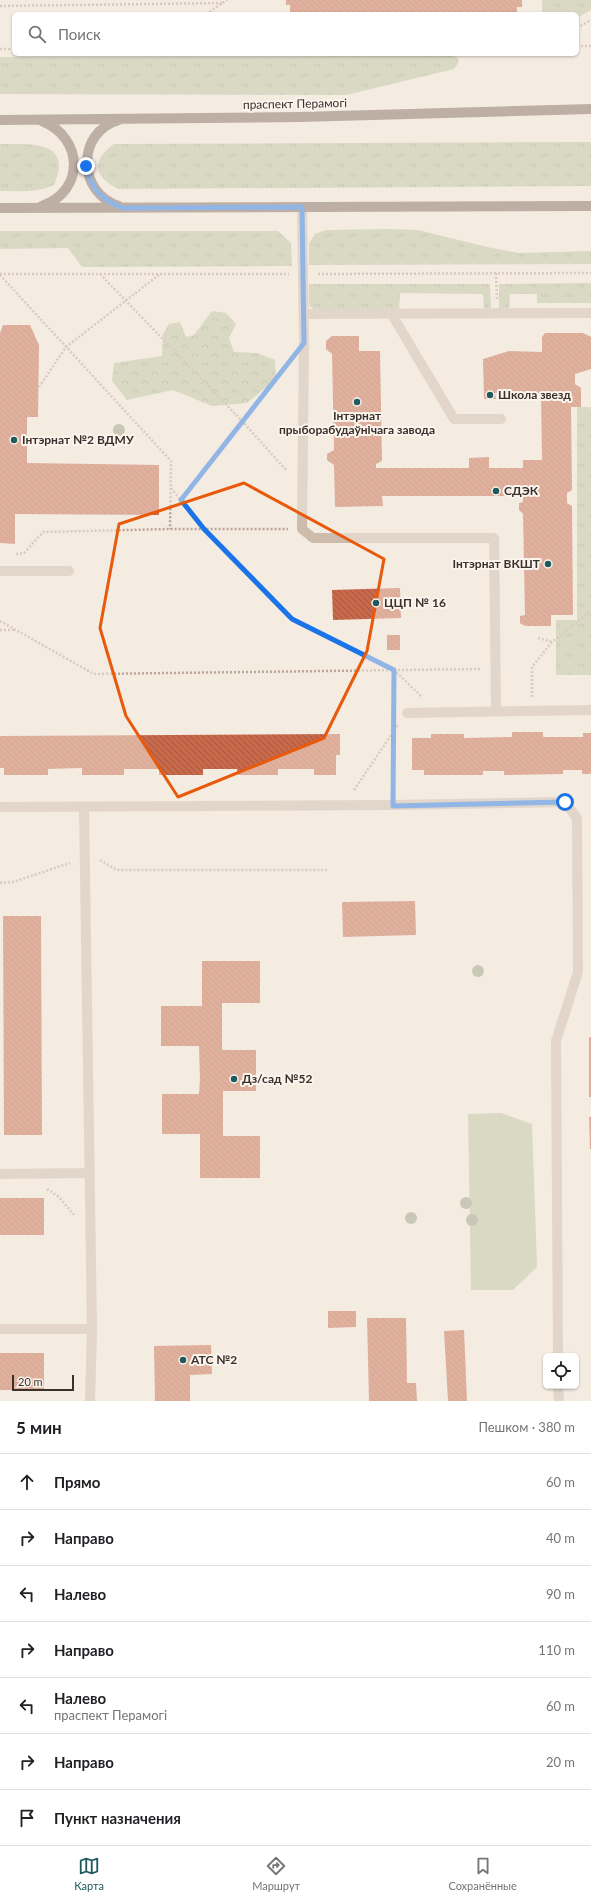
<!DOCTYPE html>
<html lang="ru">
<meta charset="utf-8">
<style>
:root{--surface:#fff;--page:#f6f6f6;--text:#202124;--muted:#757577;--line:#e0e0e0;--accent:#1f5a5e}
body{margin:0;font-family:Lato,sans-serif;background:var(--page);color:var(--text)}
.controls{position:absolute;right:12px;bottom:12px;display:grid;overflow:hidden;border-radius:6px;box-shadow:0 1px 3px #0004}
.controls button{width:36px;height:36px;display:grid;place-items:center;padding:0;border:0;border-bottom:1px solid var(--line);background:var(--surface);color:var(--text);font:20px sans-serif}
.scale{position:absolute;left:12px;bottom:10px;width:62px;box-sizing:border-box;padding-left:4px;border:2px solid #3b302b;border-top:0;font-size:11px;line-height:14px;white-space:nowrap;color:#3b302b;-webkit-text-stroke:3px #fbf5ee;paint-order:stroke}
.stop{position:absolute;width:12px;height:12px;margin:-9px;border:3px solid #1a73e8;border-radius:50%;background:#fff}
.stop.end{background:#1a73e8;border-color:#fff;box-shadow:0 1px 4px #0008}
.list{margin:0;padding:0;list-style:none}
h2{display:flex;justify-content:space-between;align-items:center;height:52px;margin:0;padding:0 16px;font-size:17px}
h2 small{font-size:13px;font-weight:400;color:var(--muted)}
.list li{display:grid;grid-template-columns:26px 1fr auto;gap:12px;align-items:center;box-sizing:border-box;height:56px;padding:0 16px;border-top:1px solid var(--line)}
.list b{display:block;font-size:15px;white-space:nowrap}
.list p{margin:0;font-size:13px;white-space:nowrap;color:var(--muted)}
.list em{font-size:13px;font-style:normal;color:var(--muted)}
.icon{flex:none;width:22px;height:22px;fill:none;stroke:currentColor;stroke-width:2;stroke-linecap:round;stroke-linejoin:round}
.map{position:relative;flex:none;width:591px;height:1401px;overflow:hidden}
.search{position:absolute;background:var(--surface);box-shadow:0 1px 3px #0004;left:12px;right:12px;top:12px;height:44px;display:flex;align-items:center;gap:10px;box-sizing:border-box;padding:0 14px;border-radius:6px;color:var(--muted);font-size:15px}
.sheet{height:444px;background:var(--surface)}
nav{display:flex;justify-content:space-around;align-items:center;box-sizing:border-box;height:56px;border-top:1px solid var(--line);background:var(--surface);font-size:11px;color:var(--muted)}
nav a{display:grid;justify-items:center;gap:2px}
nav .on{color:var(--accent)}
.map>svg:first-child{display:block}
.grass{fill:url(#grass-tufts)}
.forest{fill:url(#forest-crowns)}
.park{fill:#b8c4a0}
.building{fill:url(#building-back-hatch)}
.lines{fill:none;stroke-linecap:round;stroke-linejoin:round}
.path{stroke:#b9a596;stroke-width:2.5;stroke-dasharray:2 2;stroke-linecap:butt}
.minor{stroke:#cdbbac;stroke-width:10}
.major{stroke:#7d675c;stroke-width:10}
.tree{fill:#969b7f}
.route{stroke:#1a73e8;stroke-width:5}
.marked{fill:none;stroke:#e8590c;stroke-width:3;stroke-linejoin:round}
.poi-dot{fill:#1f5a5e;stroke:#fbf5ee;stroke-width:1.5}
.labels{text-anchor:middle;stroke-width:4;stroke-linejoin:round;paint-order:stroke}
.street-label{font-size:12px;fill:#3b302b;stroke:#fbf5ee}
.poi-label{font-size:12px;font-weight:bold;fill:#3b302b;stroke:#fbf5ee;text-anchor:start}
</style>
<div class="map">
<svg width="591" height="1401" viewBox="0 0 591 1401">
<defs>
<pattern id="grass-tufts" width="24" height="20" patternUnits="userSpaceOnUse"><rect width="24" height="20" fill="#b8c4a0"/><path d="M3 7l-1-3M5 7V3M7 7l1-3M15 17l-1-3M17 17v-4M19 17l1-3" fill="none" stroke="#97a083"/></pattern>
<pattern id="forest-crowns" width="20" height="18" patternUnits="userSpaceOnUse"><rect width="20" height="18" fill="#b8c4a0"/><path d="M2 6a3 3 0 1 1 6 0M12 15a3 3 0 1 1 6 0" fill="none" stroke="#97a083"/></pattern>
<pattern id="building-back-hatch" width="6" height="6" patternUnits="userSpaceOnUse"><rect width="6" height="6" fill="#c8694b"/><path d="M-1 5l2 2M0 0l6 6M5-1l2 2" fill="none" stroke="#a4573f"/></pattern>
</defs>
<rect width="100%" height="100%" fill="#f4ebe1"/>
<path class="grass" d="M542,0H591V10L577,18V14H542Z
M453,56L458,58L459,62L454,69L346,95L0,94V57Z
M591,142V186L118,189C93,176 91,161 114,144Z
M0,144C30,144 74,140 54,185C37,193 19,191 0,191Z
M388,229L418,230L487,247L519,253L591,251V264L309,265V243L315,234L326,230Z
M0,231H278L291,243L292,266L82,267L68,248L0,249Z
M591,283V303H537V294H510L509,308L499,309V284Z
M309,284H490L491,308H484L483,294L400,293L399,311L313,309L309,305Z
M577,407H591V675H556V620H577Z"/>
<path class="forest" d="M212,311L226,313L236,324L229,338L234,352L257,353L275,360L276,379L247,403L212,406L173,390L127,400L112,381L114,363L162,356L163,334L169,324L180,322L186,337L194,335Z"/>
<path class="park" d="M501,1113L532,1124L537,1267L513,1290H471L468,1114Z"/>
<path class="building" d="M286,0H522V7H517V14H290V5H286Z
M3,325H30L39,345L38,417H27V463L159,465V515L15,514V544L0,543V333Z
M545,333H583L591,337V369L575,374V384L581,388V407H571L572,490L567,493V503L572,506L573,615H551V626H525L520,623V616L525,615L523,514L519,510V503L523,502V496H382L383,506L335,507L334,465L327,460V454L334,450L332,354L326,349V341L332,336H359V351H380L382,461L376,464V468H469V458L489,457V468H523V460H542L541,393H495L496,399H484L483,359L509,351L542,352V337Z
M400,588L401,618L333,620L332,590Z
M387,635H400V650H387Z
M512,732H543V737H583V733H591V774H582V770H563V774L504,775V771H483V775H424V770H412V738H431V734H464V738L512,737Z
M340,734V755H336V775H314V769H278V775H238L237,769H203V775H159V769H124V775H82V768L48,769V775H4V768H0V736Z
M415,901L416,935L343,937L342,902Z
M3,916H41L42,1135H4Z
M202,961H260V1003H222V1050H256V1091H223V1136H260V1178H200V1134H162V1094H199L200,1079L199,1046H161V1006H202Z
M589,1037H591V1097H589Z
M589,1117H591V1149H590Z
M0,1198H44V1235H0Z
M328,1311H356V1327L328,1328Z
M367,1318H406L407,1383H416L417,1401H369Z
M464,1330L467,1401H448L444,1331Z
M211,1345L212,1374L190,1375V1401H155L154,1346Z
M0,1353H44V1390H0Z"/>
<g class="lines">
<path class="path" d="M0,6L223,3
M206,14L227,0
M577,28L591,20
M577,46H591
M0,49H14
M496,273L497,299
M0,274H289
M100,274L243,422L287,471
M318,274L591,273
M0,275L171,461L170,529
M39,387L66,347L160,274
M171,488L204,529L292,619L394,670L422,697
M181,500L288,364
M16,554L24,553L43,532L170,529H288
M0,621L94,674L480,669
M0,630H14
M538,638L552,642
M532,697V667L552,642L591,611
M393,705L394,670
M354,790L398,725
M393,791V720
M100,860L117,870H327
M0,883L13,882L70,863
M47,1189L59,1197L75,1216"/>
<path class="minor" d="M302,207L304,343L302,529L313,538H494L496,711
M391,313L454,419H501
M304,314L591,313
M0,571H69
M407,713L591,710
M0,807L393,805L565,802L577,818L578,972L556,1041L558,1356
M84,807L92,1329L90,1401
M0,1174L89,1173
M0,1329H92
M558,1386L559,1401"/>
<path class="major" d="M0,120L300,117L591,109
M42,206C85,191 84,138 42,121
M119,206C77,193 76,132 119,120
M0,208L591,206"/>
</g>
<g class="tree">
<circle cx="119" cy="430" r="6"/>
<circle cx="478" cy="971" r="6"/>
<circle cx="466" cy="1203" r="6"/>
<circle cx="411" cy="1218" r="6"/>
<circle cx="472" cy="1220" r="6"/>
</g>
<g class="lines">
<path class="route" d="M86,166C90,188 102,201 123,208L302,207L304,343L181,500L204,529L292,619L394,670L393,806L565,802"/>
</g>
<path d="M0 0H591V1401H0ZM244,483L384,559L367,651L324,738L178,797L126,716L100,628L119,524Z" fill="#f4ebe1" fill-opacity=".55" fill-rule="evenodd"/>
<path class="marked" d="M244,483L384,559L367,651L324,738L178,797L126,716L100,628L119,524Z"/>
<g class="poi-dot">
<circle cx="490" cy="395" r="4"/>
<circle cx="357" cy="402" r="4"/>
<circle cx="14" cy="440" r="4"/>
<circle cx="496" cy="491" r="4"/>
<circle cx="548" cy="564" r="4"/>
<circle cx="376" cy="603" r="4"/>
<circle cx="234" cy="1079" r="4"/>
<circle cx="183" cy="1360" r="4"/>
</g>
<g class="labels">
<g class="street-label">
<text transform="translate(295 104) rotate(-1)" y="4">праспект Перамогі</text>
</g>
<g class="poi-label">
<text x="498" y="399">Школа звезд</text>
<text x="357" y="420" text-anchor="middle">Інтэрнат<tspan x="357" dy="14">прыборабудаўнічага завода</tspan></text>
<text x="22" y="444">Інтэрнат №2 ВДМУ</text>
<text x="504" y="495">СДЭК</text>
<text x="540" y="568" text-anchor="end">Інтэрнат ВКШТ</text>
<text x="384" y="607">ЦЦП № 16</text>
<text x="242" y="1083">Дз/сад №52</text>
<text x="191" y="1364">АТС №2</text>
</g>
</g>
</svg>
<div class="controls">
<button><svg class="icon" aria-label="locate" viewBox="0 0 24 24"><circle cx="12" cy="12" r="6"/><path d="M12 2v4M12 18v4M2 12h4M18 12h4"/></svg></button>
</div>
<div class="scale">20 m</div>
<div class="stop" style="left:565px;top:802px"></div>
<div class="stop end" style="left:86px;top:166px"></div>
<div class="search"><svg class="icon" aria-label="search" viewBox="0 0 24 24"><circle cx="10" cy="10" r="6"/><path d="M15 15l6 6"/></svg>Поиск</div>
</div>
<section class="sheet">
<h2>5 мин<small>Пешком · 380 m</small></h2>
<ul class="list">
<li><svg class="icon" aria-label="ahead" viewBox="0 0 24 24"><path d="M12 20V5M6 11l6-6 6 6"/></svg><div><b>Прямо</b></div><em>60 m</em></li>
<li><svg class="icon" aria-label="right" viewBox="0 0 24 24"><path d="M7 20v-9h11M14 6l5 5-5 5"/></svg><div><b>Направо</b></div><em>40 m</em></li>
<li><svg class="icon" aria-label="left" viewBox="0 0 24 24"><path d="M17 20v-9H6M10 6l-5 5 5 5"/></svg><div><b>Налево</b></div><em>90 m</em></li>
<li><svg class="icon" aria-label="right" viewBox="0 0 24 24"><path d="M7 20v-9h11M14 6l5 5-5 5"/></svg><div><b>Направо</b></div><em>110 m</em></li>
<li><svg class="icon" aria-label="left" viewBox="0 0 24 24"><path d="M17 20v-9H6M10 6l-5 5 5 5"/></svg><div><b>Налево</b><p>праспект Перамогі</p></div><em>60 m</em></li>
<li><svg class="icon" aria-label="right" viewBox="0 0 24 24"><path d="M7 20v-9h11M14 6l5 5-5 5"/></svg><div><b>Направо</b></div><em>20 m</em></li>
<li><svg class="icon" aria-label="arrive" viewBox="0 0 24 24"><path d="M6 21V4h12l-3 4 3 4H6"/></svg><div><b>Пункт назначения</b></div></li>
</ul>
</section>
<nav>
<a class="on"><svg class="icon" aria-label="map" viewBox="0 0 24 24"><path d="M3 6l6-2 6 2 6-2v14l-6 2-6-2-6 2zM9 4v14M15 6v14"/></svg>Карта</a>
<a><svg class="icon" aria-label="directions" viewBox="0 0 24 24"><path d="M12 3l9 9-9 9-9-9zM9 14v-3h6M13 9l2 2-2 2"/></svg>Маршрут</a>
<a><svg class="icon" aria-label="saved" viewBox="0 0 24 24"><path d="M7 4h10v16l-5-4-5 4z"/></svg>Сохранённые</a>
</nav>
